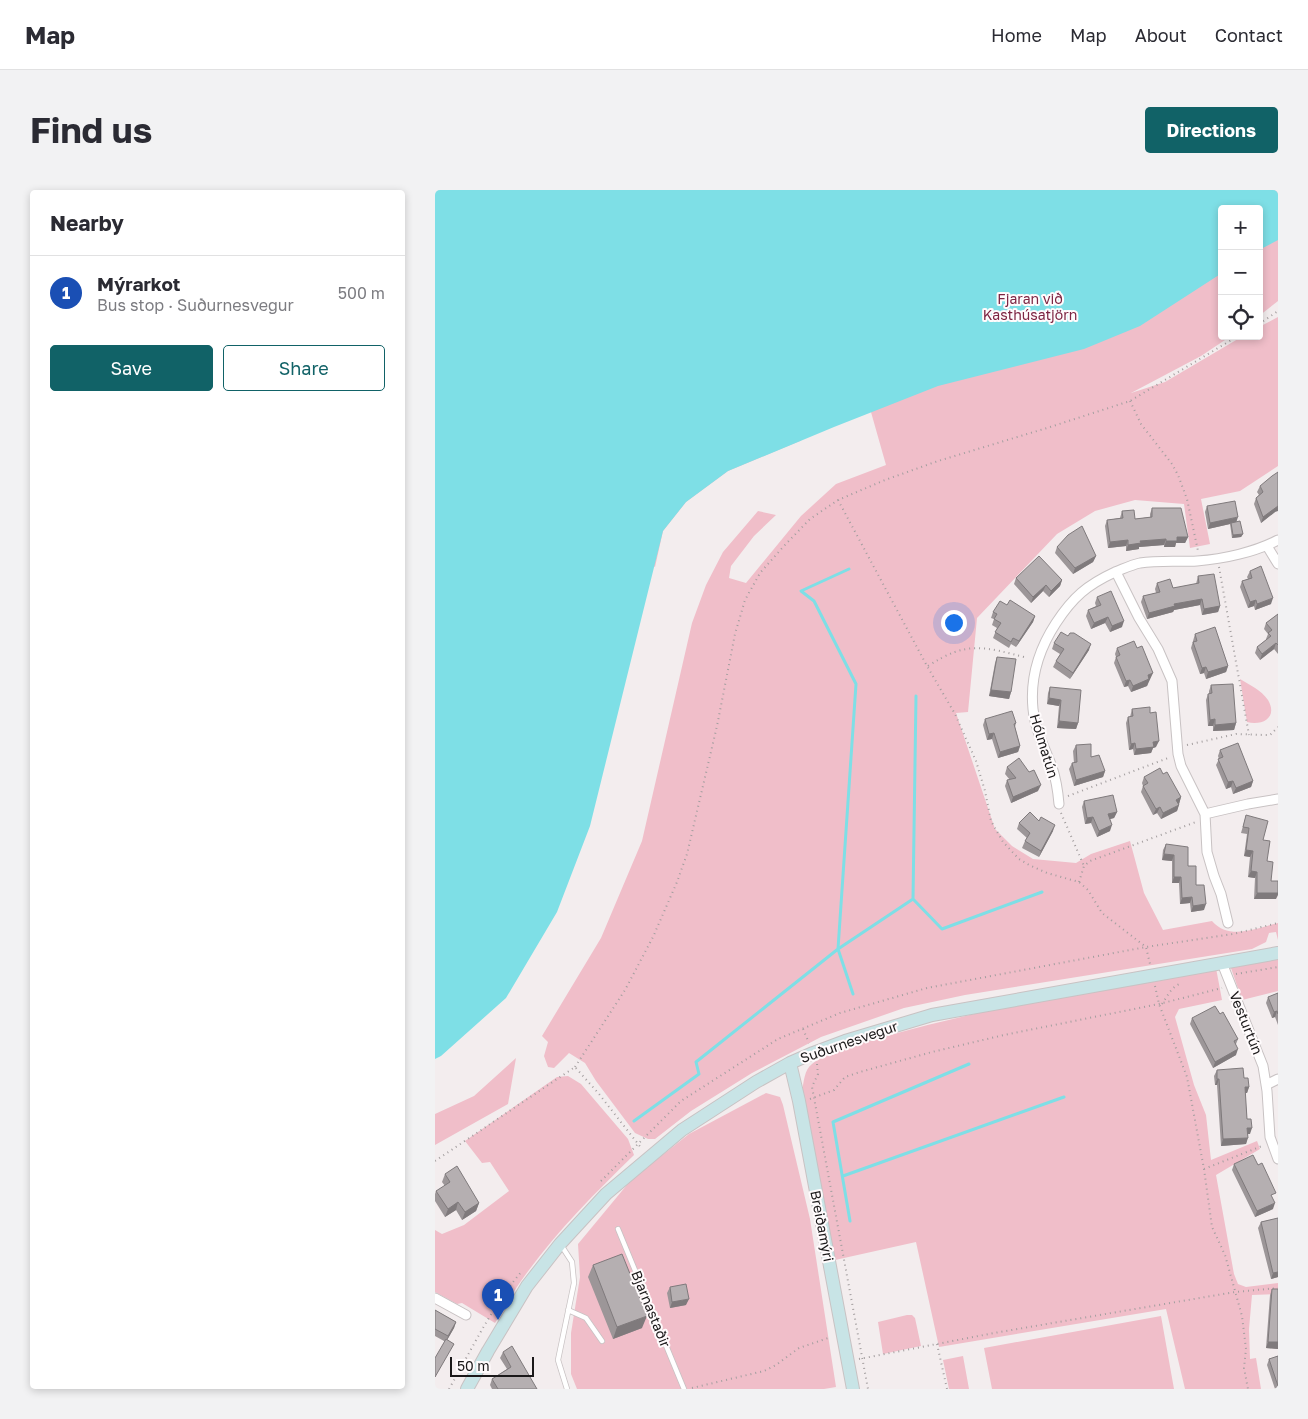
<!DOCTYPE html>
<meta charset="utf-8">
<style>
:root{--surface:#fff;--page:#f2f2f3;--text:#2b2b33;--muted:#7c7c81;--line:#e1e1e2;--accent:#116267}
body{margin:0;font-family:"Golos Text",sans-serif;background:var(--page);color:var(--text)}
.controls{position:absolute;right:15px;top:15px;display:grid;overflow:hidden;border-radius:5px;box-shadow:0 2px 8px #0003}
.controls button{width:45px;height:45px;display:grid;place-items:center;padding:0;border:0;border-bottom:1px solid var(--line);background:var(--surface);color:var(--text);font:25px sans-serif}
.scale{position:absolute;left:15px;bottom:12px;width:84px;box-sizing:border-box;padding-left:5px;border:2px solid #1a1819;border-top:0;font-size:14px;line-height:18px;white-space:nowrap;color:#1a1819;-webkit-text-stroke:4px #fffbfc;paint-order:stroke}
.you{position:absolute;left:518px;top:432px;width:18px;height:18px;margin:-12px;border:4px solid #fff;border-radius:50%;background:#1a73e8;box-shadow:0 0 0 8px #1a73e833}
.badge{display:grid;place-items:center;width:32px;height:32px;border-radius:50%;background:var(--accent);color:#fff;font-size:16px;font-weight:700}
.pin{position:absolute;translate:-50% -41px;filter:drop-shadow(0 1px 2px #0008)}
.pin::after{content:'';position:absolute;top:26px;width:18px;height:15px;background:inherit;clip-path:polygon(0 0,100% 0,50% 100%)}
.list{margin:0;padding:0;list-style:none}
h2{display:flex;justify-content:space-between;align-items:center;height:65px;margin:0;padding:0 20px;font-size:21px}
h2 small{font-size:16px;font-weight:400;color:var(--muted)}
.list li{display:grid;grid-template-columns:32px 1fr auto;gap:15px;align-items:center;box-sizing:border-box;height:75px;padding:0 20px;border-top:1px solid var(--line)}
.list b{display:block;font-size:19px;white-space:nowrap}
.list p{margin:0;font-size:16px;white-space:nowrap;color:var(--muted)}
.list em{font-size:16px;font-style:normal;color:var(--muted)}
.actions{display:flex;gap:10px;padding:15px 20px}
.actions a{flex:1;padding:11px 0;border:1px solid var(--accent);border-radius:5px;text-align:center;font-size:18px;color:var(--accent)}
.actions .main{background:var(--accent);color:#fff}
.icon{flex:none;width:28px;height:28px;fill:none;stroke:currentColor;stroke-width:2;stroke-linecap:round;stroke-linejoin:round}
.map{position:relative;flex:none;width:843px;height:1199px;overflow:hidden;border-radius:5px}
header{display:flex;align-items:center;gap:30px;box-sizing:border-box;height:70px;padding:0 25px;background:var(--surface);border-bottom:1px solid var(--line)}
header strong{font-size:24px}
nav{display:flex;gap:28px;margin-inline-start:auto;font-size:18px}
.intro{display:flex;align-items:center;justify-content:space-between;box-sizing:border-box;height:120px;padding:0 30px}
h1{margin:0;font-size:35px}
.button{padding:12px 22px;border-radius:5px;background:var(--accent);color:#fff;font-size:18px;font-weight:700}
main{display:flex;gap:30px;padding:0 30px}
aside{flex:1;background:var(--surface);border-radius:5px;box-shadow:0 2px 8px #0003}
.map>svg:first-child{display:block}
.green{fill:#f0bec9}
.water{fill:#7edfe6}
.lines{fill:none;stroke-linecap:round;stroke-linejoin:round}
.stream{stroke:#7edfe6;stroke-width:3}
.lane-casing{stroke:#c8c2c3;stroke-width:6}
.street-casing{stroke:#c8c2c3;stroke-width:11}
.secondary-casing{stroke:#c8c2c3;stroke-width:14}
.path{stroke:#a39e9f;stroke-width:2;stroke-dasharray:1 4;stroke-linecap:butt}
.lane{stroke:#fff;stroke-width:4.5}
.street{stroke:#fff;stroke-width:9}
.secondary{stroke:#c8e4e6;stroke-width:12}
.wall{fill:#9c9698}
.shaded-wall{fill:#7f7a7c}
.building{fill:#b5afb1;stroke:#7f7a7c}
.labels{text-anchor:middle;stroke-width:4;stroke-linejoin:round;paint-order:stroke}
.park-label{font-size:14px;fill:#7d2543;stroke:#fffbfc}
.street-label{font-size:14px;fill:#1a1819;stroke:#fffbfc}
</style>
<header>
<strong>Map</strong>
<nav><a>Home</a><a>Map</a><a>About</a><a>Contact</a></nav>
</header>
<div class="intro"><h1>Find us</h1><a class="button">Directions</a></div>
<main>
<aside>
<h2>Nearby<small></small></h2>
<ul class="list">
<li><span class="badge" style="background:#1a4fb4">1</span><div><b>Mýrarkot</b><p>Bus stop · Suðurnesvegur</p></div><em>500 m</em></li>
</ul>
<div class="actions"><a class="main">Save</a><a>Share</a></div>
</aside>
<div class="map">
<svg width="843" height="1199" viewBox="0 0 843 1199">
<rect width="100%" height="100%" fill="#f3edee"/>
<path class="green" d="M843,0V111L824,126V19H787V146H796L766,166L696,203L730,192L808,146H824V137L843,127V276L805,301L766,309L775,354L755,358L749,314L700,310L660,321L622,344L542,428L533,522L521,523L560,639L577,656L598,669L641,673L656,664L695,651L709,703L728,740L777,731C794,751 822,738 843,733V750L841,742L834,743L831,752L817,759L530,805L469,818L386,847L317,883L256,921L220,949H213L200,943L161,891L150,873L134,863L119,878L113,877L109,866L113,852L107,846L166,748L207,651L257,433L271,395L288,362L323,321L341,325L319,346L296,376L294,388L311,393L366,326L401,294L451,275L432,208L365,251L293,281L251,312L228,341L220,377L168,340L398,87Z
M805,489C815,495 826,500 833,510C843,527 828,536 812,532Z
M843,769V801L807,810L796,778Z
M781,778L787,810L744,819L740,827L759,895L771,925L776,970L822,951L825,959L781,985L799,1084L803,1094L811,1097L843,1093V1104L817,1105L814,1139L815,1169L821,1168L826,1199H750L731,1119L504,1157L481,1052L400,1070L367,901C369,892 369,880 377,874C393,861 435,851 455,845C562,815 672,799 781,778Z
M81,868L73,914L0,955V924L39,906Z
M133,886L146,894L193,949L199,965C160,1003 122,1041 91,1084C79,1100 70,1117 60,1133L27,1113L22,1114L0,1102V1040L7,1044L29,1035L74,1001L55,972L47,973L30,951L122,887Z
M331,903L345,907L348,915L375,1029L401,1197L389,1199H142L136,1184V1143L145,1087L143,1054L196,990L254,944Z
M472,1125H477L480,1128L486,1156L448,1164L443,1132Z
M726,1126L739,1199H557L549,1158Z
M528,1166L534,1199H514L508,1170Z"/>
<path class="water" d="M0,0H843V50L824,60V19H787V83L705,136L649,159L503,196L399,237L293,281L251,312L228,341L155,636L122,722L71,808L6,866L0,869Z"/>
<g class="lines">
<path class="stream" d="M414,379L366,401L379,411L421,494L403,759L418,804
M478,709L507,739L607,702
M199,931L264,884L261,872L403,759L478,709L481,506
M408,986L629,907
M415,1031L398,932L534,874"/>
<g class="lane-casing">
<path id="lane" d="M183,1039L249,1199
M126,1055L137,1072L139,1093L123,1170L132,1199
M133,1120L151,1128L167,1151"/>
</g>
<g class="street-casing">
<path id="street" d="M832,356L843,374
M681,382L704,428L723,459L737,491L743,564L746,576L770,624L772,662L779,686L786,704L793,733
M624,614C623,602 621,589 617,577C610,558 600,540 598,519C595,489 604,459 621,433C638,407 652,395 680,382C688,379 696,375 705,373C724,370 744,372 762,371C789,369 820,362 843,350
M770,624L813,614L843,609
M787,773L828,876L832,901L835,947L843,969
M831,895L843,889
M0,1108L31,1125"/>
</g>
<g class="secondary-casing">
<path id="secondary" d="M355,873L364,911L418,1199
M32,1199L53,1161L92,1096L125,1054L171,1004L247,940L321,892L355,873L378,863L410,851L497,825L843,763"/>
</g>
<path class="path" d="M824,134L843,121
M695,211L706,234L737,274L743,285L752,309L763,361
M403,310L492,476L520,524L541,571L550,601L556,631L568,652L584,669L594,675L612,683L644,692L653,700L667,723L711,757L715,774
M784,377L814,545
M493,476C533,450 549,457 593,468
M752,555L801,544L830,545H835L843,537
M633,606L733,568
M626,623L649,676
M644,692L649,676L655,671L761,632
M801,784L843,777
M720,796L724,814L752,887L769,979L777,1037L790,1065L807,1126L811,1159L809,1178L813,1199
M727,814C733,805 737,796 747,793
M368,839L374,853
M382,874L383,884L377,897L433,1199
M140,877L190,800L218,747L242,692L252,664L282,536L300,444L310,410L325,383L348,357L375,329L403,310L450,290L503,271L612,238L695,211L803,146
M375,909L399,900L410,887L425,882L497,862L569,845L724,814L787,798
M0,971L140,877L164,904L207,959
M769,979L827,956
M166,991L246,911L343,849L405,823L492,798L711,757L798,744L843,733
M502,1154L512,1199
M424,1169L559,1143L800,1102L843,1098
M257,1198L329,1181L341,1175L364,1158L396,1147
M14,1199C37,1159 57,1116 87,1081"/>
<use href="#lane" class="lane"/>
<use href="#street" class="street"/>
<use href="#secondary" class="secondary"/>
</g>
<path class="wall" d="M825,296L840,322L826,333L819,314L821,308L824,305L822,302Z
M772,316L802,332L808,344L806,347L797,348L795,334L773,339L770,322Z
M717,318L753,347L750,353H741L740,357H729V355L704,357V359L691,361V356L673,358L670,336L672,330L685,328L687,321L700,329L715,327V324Z
M622,357L661,366L658,372L638,384L620,363Z
M815,381L836,414L820,420L819,416L813,418L805,397L807,391L813,389L812,387Z
M763,386L785,416L783,422L767,425L765,415L739,420L738,422L712,429L706,412L708,406L721,403L720,399L722,393L738,398L761,394Z
M581,388L627,390L625,396L614,407L608,401L596,413L579,394Z
M662,407L687,437L675,442L670,433L656,439L651,426L653,420L661,416L660,413Z
M572,415L600,426L598,432L581,457L576,454L574,458L558,448L562,438L557,435L559,429L556,428L558,422Z
M843,424V464L839,459L825,470L820,463L822,457L831,450V449L833,444L829,439L831,433Z
M760,444L793,476L791,482L771,489L769,483L765,484L756,458Z
M633,446L654,460L635,489L618,477L621,471L625,464L617,459L619,453Z
M682,458L715,489H714L712,496L696,502L693,496L689,497L679,473L681,467L680,464Z
M562,467L576,502L574,509L554,506L560,473Z
M776,495L801,533L799,540L778,541V536H773L771,510L773,504H774V501Z
M615,497L643,533L641,539L622,538L624,516L612,514L613,503Z
M697,519L721,557L718,558L716,563L699,565L698,559L694,560L691,533L693,527H695Z
M550,529L581,533L580,537L585,556L583,562L563,568L557,549L552,550L548,535Z
M641,555L656,567L670,581L668,587L639,596L634,579L637,573H639L638,561Z
M785,560L818,591L816,597L798,604L796,597L791,599L781,575L784,569L783,566Z
M572,577L603,601L576,613L570,596L572,590H575L570,584Z
M728,584L746,607L742,621L726,629L722,623L718,625L706,602L708,596L707,593L709,587Z
M649,611L682,622L679,628L675,629V641L662,647L656,633L650,634L647,617Z
M811,625L828,650L836,691L841,709H819L820,688L813,687L815,667L809,666L812,644L806,643Z
M604,631L618,641L604,667L587,658L590,651L592,648L582,639L584,633Z
M731,654L753,676L761,695L769,720L756,722L755,713L745,714L744,693H737V671L727,670L728,660Z
M843,803V835L840,827L837,828L831,813L833,807Z
M785,824L803,849L801,854V865L778,878L755,834L757,828Z
M782,880L809,888L814,897L812,903H810L812,929L815,944H813L811,954L786,956L782,895H780L779,886Z
M799,974L838,1019L820,1027L797,980Z
M10,984L44,1013L41,1021L27,1030L21,1020L10,1027L0,1011V1004L1,1001L10,996L7,992Z
M843,1028V1087L836,1089L823,1038L826,1032Z
M158,1075L207,1138L178,1149L153,1087Z
M235,1097L251,1115L235,1118L232,1103Z
M837,1099H843V1159L831,1158L835,1105Z
M0,1120L21,1132L19,1138L12,1150L19,1154L16,1159L9,1151L0,1146Z
M68,1162L102,1199H57L55,1195L57,1189L72,1179L65,1168Z
M843,1166V1199H840L832,1175L834,1169Z"/>
<path class="shaded-wall" d="M842,316H843V321L840,322L826,333L828,327Z
M803,327L801,333H796L795,334L773,339L775,333Z
M808,344L806,347L797,348L798,345Z
M742,347H753L750,353H741L740,357H729L731,351Z
M731,349L729,355L704,357V359L691,361L693,355L705,351Z
M693,350L691,356L673,358L675,352Z
M661,366L658,372L638,384L640,378Z
M627,390L625,396L614,407L616,401Z
M611,395L608,401L596,413L598,407Z
M838,408L836,414L820,420L822,414Z
M767,409L765,415L739,420L738,422L712,429L714,423L739,414Z
M821,410L819,416L813,418L815,412Z
M785,416L783,422L767,425L769,419Z
M600,426L598,432L581,457L584,451Z
M673,427L670,433L656,439L659,433Z
M689,431L687,437L675,442L677,436Z
M841,453L839,459L825,470L827,464Z
M656,454L654,460L635,489L638,483Z
M793,476L791,482L771,489L773,482Z
M771,477L769,483L765,484L767,478Z
M718,483L712,496L696,502L698,496L713,485Z
M695,490L693,496L689,497L691,491Z
M556,500L576,502L574,509L554,506Z
M614,508L626,510L624,516L612,514Z
M780,529L778,536H773L775,530Z
M624,531L643,533L641,539L622,538Z
M801,533L799,540L778,541L780,535Z
M559,543L557,549L552,550L554,544Z
M724,551L721,557L718,558L716,563L699,565L701,559L718,552Z
M700,553L698,559L694,560L696,554Z
M585,556L583,562L563,568L565,562Z
M670,581L668,587L639,596L641,590Z
M798,591L796,597L791,599L793,592Z
M818,591L816,597L798,604L801,598Z
M606,595L603,601L576,613L578,607Z
M746,607L744,614L739,616L741,610Z
M744,615L742,621L726,629L728,623Z
M725,617L722,623L718,625L721,619Z
M682,622L679,628L671,630L673,624Z
M658,627L656,633L650,634L652,628Z
M620,635L618,641L604,667L606,661Z
M677,635L675,641L662,647L664,641Z
M811,660L818,661L815,667L809,666Z
M729,664L739,665L737,671L727,670Z
M816,681L822,682L820,688L813,687Z
M739,687H746L744,693H737Z
M822,703H843V705L841,709H819Z
M757,707L755,713L745,714L747,708Z
M771,714L769,720L756,722L758,716Z
M842,821L840,827L837,828L839,822Z
M803,859L801,865L778,878L780,872Z
M782,889H784L782,895H780Z
M810,897H814L812,903H807Z
M812,938H817L815,944H810Z
M813,948L811,954L786,956L788,949Z
M23,1012L21,1020L10,1027L13,1019Z
M44,1013L41,1021L27,1030L30,1022Z
M840,1013L838,1019L820,1027L822,1021Z
M843,1082V1087L836,1089L838,1083Z
M254,1109L251,1115L235,1118L237,1112Z
M212,1126L207,1138L178,1149L182,1137Z
M21,1132L19,1138L11,1152L13,1146Z
M833,1152H843V1159L831,1158Z"/>
<path class="building" d="M843,282V316L828,327L821,308L828,302L825,296L837,286Z
M800,311L803,327L775,333L772,316Z
M717,318H746L753,347H742V351H731V349L705,351L706,353L693,355V350L675,352L672,330L688,328L687,321L699,320L700,329L717,327Z
M805,331L808,344L798,345L796,333Z
M647,336L661,366L640,378L622,357L633,345Z
M604,366L627,390L616,401L611,395L598,407L581,388Z
M826,376L838,408L822,414L821,410L815,412L807,391L817,388L815,381Z
M779,384L785,416L769,419L767,409L739,414L740,416L714,423L708,406L725,402L722,393L735,389L738,398L764,393L763,386Z
M676,401L689,431L677,436L673,427L659,433L653,420L666,415L662,407Z
M575,410L600,426L584,451L578,448L576,452L560,442L566,433L559,429L562,424L558,422L565,411L572,415Z
M843,424V455L841,453L827,464L822,457L836,446L833,443L837,440L831,433Z
M780,437L793,476L773,482L771,477L767,478L758,452L762,451L760,444Z
M626,442L633,446L635,443H639L656,454L638,483L621,471L629,459L619,453Z
M699,451L702,458L707,456L718,483L713,485L714,489L698,496L695,490L691,491L681,467L685,465L682,458Z
M562,467L581,469L576,502L556,500Z
M798,494L801,533L780,535V529L775,530L773,504L777,503L776,495Z
M615,497L646,500L643,533L624,531L626,510L614,508Z
M715,517V523L721,522L724,551L718,552L719,557L701,559L700,553L696,554L693,527L698,526L697,519Z
M577,521L581,533L579,534L585,556L565,562L559,543L554,544L550,529Z
M803,553L818,591L801,598L798,591L793,592L783,569L788,567L785,560Z
M656,554V567L664,565L670,581L641,590L637,573L642,572L641,555Z
M584,568L594,582L599,580L606,595L578,607L572,590L581,588L572,577Z
M725,578L728,584L732,582L746,607L741,610L744,615L728,623L725,617L721,619L708,596L713,593L709,587Z
M678,605L682,622L673,624L677,635L664,641L658,627L652,628L649,611Z
M595,622L604,631L606,627L620,635L606,661L590,651L595,643L584,633Z
M811,625L833,631L828,650L835,651L832,671L838,672L836,691H843V703H822V682L816,681L818,661L811,660L814,638L808,637Z
M731,654L753,657V676H761V695H769L771,714L758,716L757,707L747,708L746,687H739V665L729,664Z
M843,803V824L842,821L839,822L833,807Z
M780,816L785,824L788,822L803,849L799,851L803,859L780,872L757,828Z
M808,878L809,888H813L814,897H810L812,929H816L817,938H812L813,948L788,949L784,889H782V880Z
M818,965L823,975L827,973L841,1003L836,1005L840,1013L822,1021L799,974Z
M22,976L44,1013L30,1022L23,1012L13,1019L1,1001L15,992L10,984Z
M843,1028V1082L838,1083L826,1032Z
M187,1064L212,1126L182,1137L158,1075Z
M251,1094L254,1109L237,1112L235,1097Z
M837,1099H843V1152H833Z
M0,1120L21,1132L13,1146L0,1139Z
M11,1149L19,1154L0,1187V1168Z
M77,1156L102,1199H63L57,1189L76,1177L68,1162Z
M843,1166V1196L834,1169Z"/>
<g class="labels">
<g class="park-label">
<text x="595" y="114">Fjaran við<tspan x="595" dy="16">Kasthúsatjörn</tspan></text>
</g>
<g class="street-label">
<text transform="translate(609 556) rotate(73)" y="5">Hólmatún</text>
<text transform="translate(811 833) rotate(68)" y="5">Vesturtún</text>
<text transform="translate(414 852) rotate(-19)" y="5">Suðurnesvegur</text>
<text transform="translate(387 1036) rotate(79)" y="5">Breiðamýri</text>
<text transform="translate(216 1119) rotate(68)" y="5">Bjarnastaðir</text>
</g>
</g>
</svg>
<div class="controls">
<button>+</button>
<button>−</button>
<button><svg class="icon" aria-label="locate" viewBox="0 0 24 24"><circle cx="12" cy="12" r="6"/><path d="M12 2v4M12 18v4M2 12h4M18 12h4"/></svg></button>
</div>
<div class="scale">50 m</div>
<div class="you"></div>
<div class="pin badge" style="left:63px;top:1130px;background:#1a4fb4">1</div>
</div>
</main>
